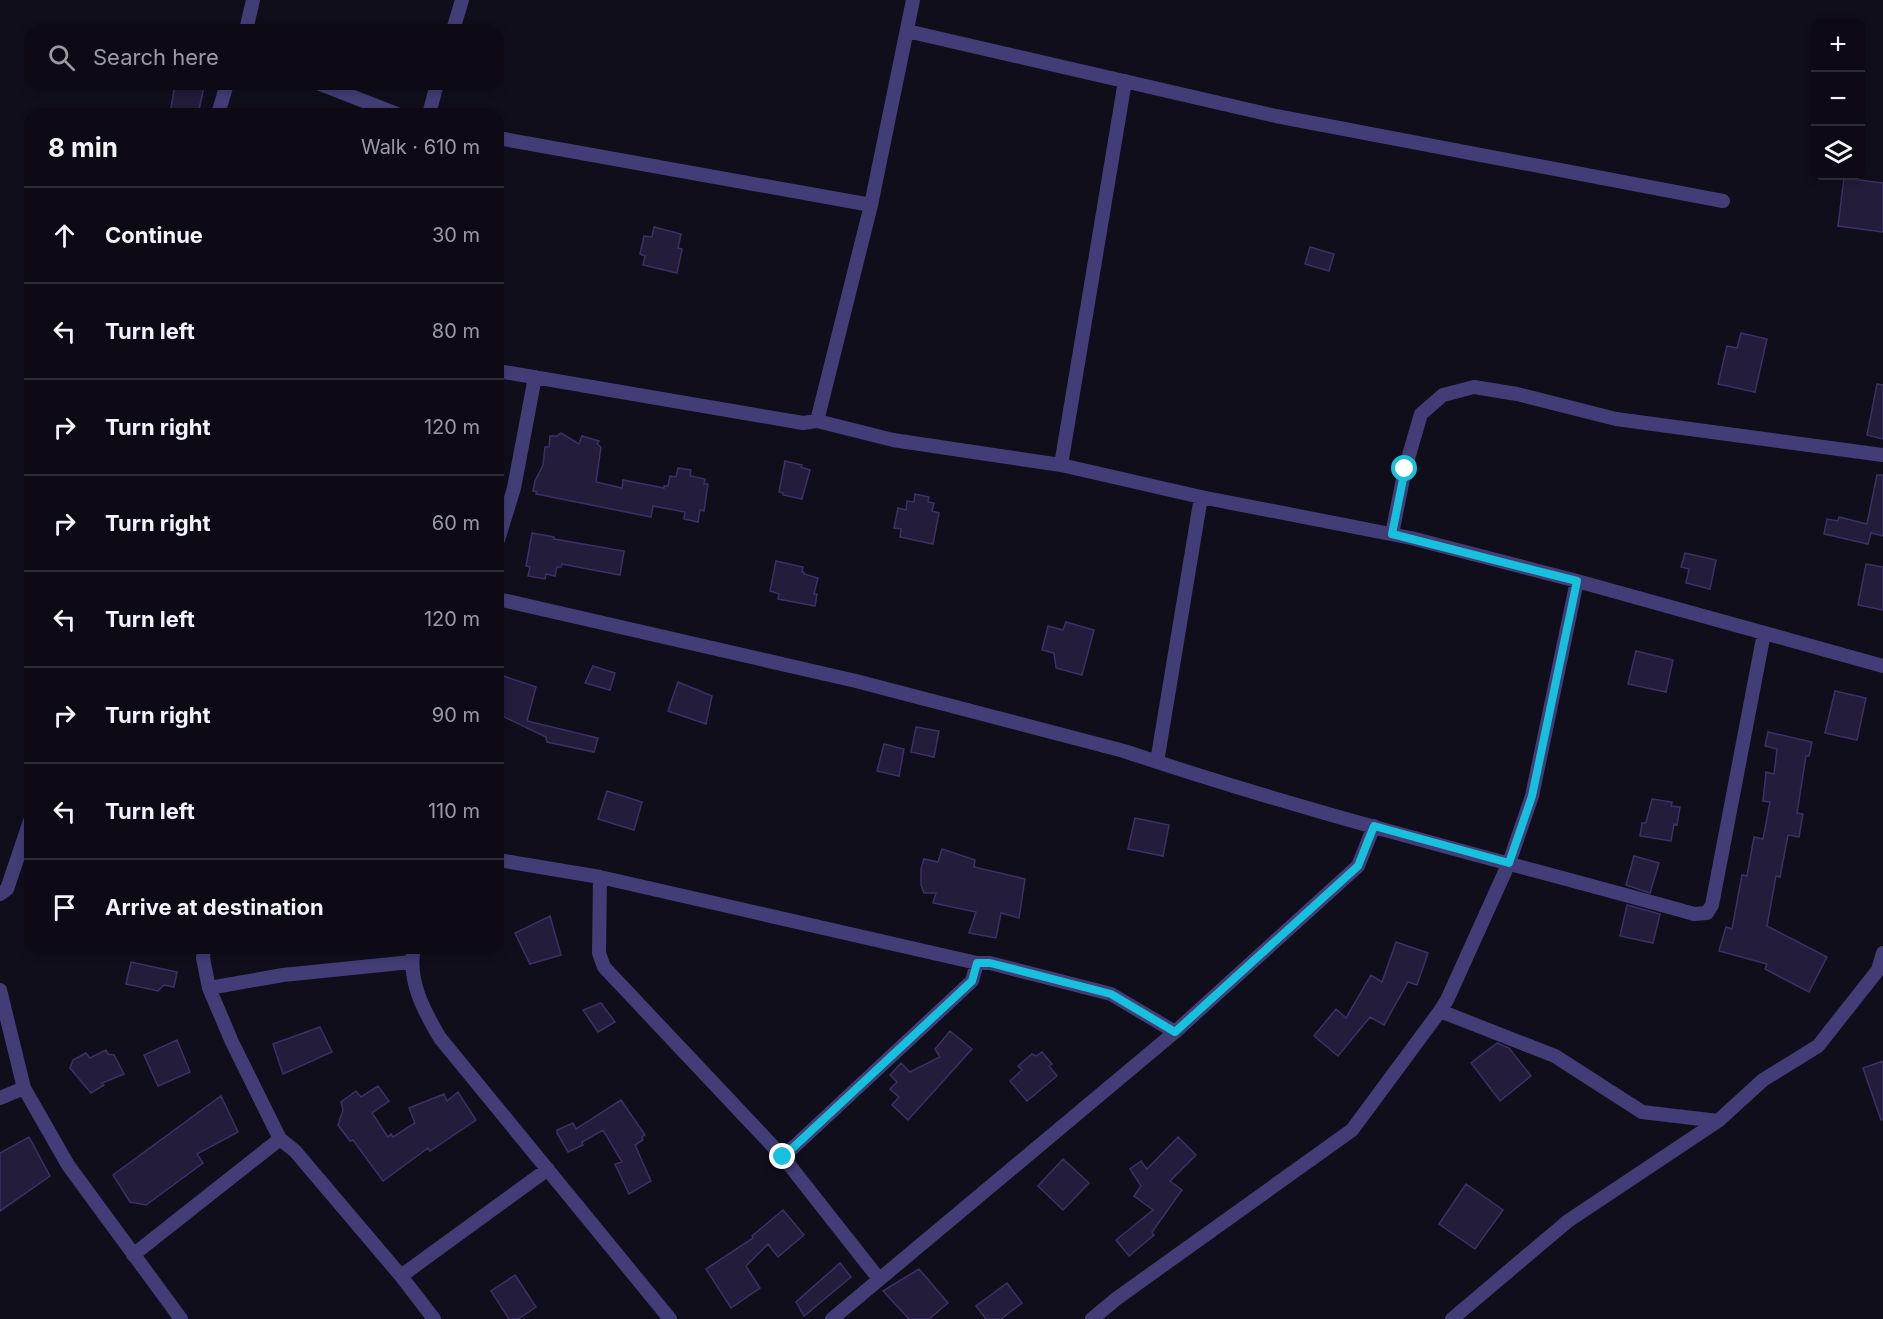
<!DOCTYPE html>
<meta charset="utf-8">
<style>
:root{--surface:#0d0a15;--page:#1b1822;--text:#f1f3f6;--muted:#9a9aa0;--line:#2d2b34}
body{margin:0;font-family:Inter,sans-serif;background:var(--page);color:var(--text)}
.controls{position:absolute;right:18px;top:18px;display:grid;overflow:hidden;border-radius:12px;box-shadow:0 3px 9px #0003}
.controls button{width:54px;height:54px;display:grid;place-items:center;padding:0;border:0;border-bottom:2px solid var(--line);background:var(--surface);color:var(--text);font:30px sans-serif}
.stop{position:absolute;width:18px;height:18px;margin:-14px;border:4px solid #17c0dc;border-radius:50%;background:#fff}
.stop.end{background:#17c0dc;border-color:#fff;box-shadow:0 2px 6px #0008}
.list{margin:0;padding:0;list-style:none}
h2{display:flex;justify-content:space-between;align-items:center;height:78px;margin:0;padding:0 24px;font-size:26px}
h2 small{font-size:20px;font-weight:400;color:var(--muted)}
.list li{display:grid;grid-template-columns:39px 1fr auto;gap:18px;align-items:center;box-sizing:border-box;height:96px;padding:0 24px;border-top:2px solid var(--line)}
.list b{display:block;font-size:22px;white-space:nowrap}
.list em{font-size:20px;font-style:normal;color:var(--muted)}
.icon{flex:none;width:33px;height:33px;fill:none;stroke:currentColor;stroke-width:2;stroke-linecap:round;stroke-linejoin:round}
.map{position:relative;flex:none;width:1883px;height:1319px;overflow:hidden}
.search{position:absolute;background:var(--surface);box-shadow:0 3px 9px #0003;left:24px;top:24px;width:480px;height:66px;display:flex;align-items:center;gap:15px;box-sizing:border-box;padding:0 21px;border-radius:18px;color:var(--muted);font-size:22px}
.panel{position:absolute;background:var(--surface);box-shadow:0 3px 9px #0003;left:24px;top:108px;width:480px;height:846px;border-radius:18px}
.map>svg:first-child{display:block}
.building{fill:#231c3b;stroke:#3d3065;stroke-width:1.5}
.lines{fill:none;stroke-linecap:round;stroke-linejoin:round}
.street{stroke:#423d76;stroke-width:14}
.route{stroke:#17c0dc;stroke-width:8}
</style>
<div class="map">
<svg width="1883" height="1319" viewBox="0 0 1883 1319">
<rect width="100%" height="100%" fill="#110e1c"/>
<path class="building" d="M175,84H191L204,87L198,114H170Z
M1844,178L1883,183V232L1838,226Z
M654,227L681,234L678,248L682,249L677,273L643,265L645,256L640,254L644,236L652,237Z
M1310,247L1334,254L1329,271L1305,264Z
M1741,333L1767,339L1755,392L1718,384L1727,346L1737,348Z
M1877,384L1883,385V439L1867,435Z
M561,433L579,444L582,436L599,441L597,444L601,447L596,482L622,488L623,480L664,488V486H668L670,476L676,477L678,468L691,470L690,476L705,479L704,484H708L704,511L700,510L698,522L684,519L685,512L653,506L651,517L536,494L537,492L533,491L535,481L543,465L545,447H549L550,436H557Z
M785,461L802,465L801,467L810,470L802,499L783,495V493L779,492Z
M1877,475H1883V536L1871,533L1868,544L1824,534L1827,519L1838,521L1839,517L1867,524Z
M915,494L929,497L928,502L934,503L932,511L939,513L933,544L900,537L901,529L894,528L898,508L906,510L907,501L914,502Z
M532,533L554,537V539L624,551L620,575L562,564L561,567H557L555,576L546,574L545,579L528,576L530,567L526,566L527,561Z
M1685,553L1716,560L1710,589L1686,583L1689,569L1681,567Z
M776,561L803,567L802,572H804V574L818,578L814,594H817L815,606L778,599L779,594L770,591Z
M1866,564L1883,567V610L1858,605Z
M1066,622L1094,630L1082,675L1056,668L1054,653L1042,650L1048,626L1063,630Z
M1636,651L1673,660L1666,692L1628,684Z
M593,666L615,673L610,690L585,683Z
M498,674L536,687L527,721L598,738L594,752L547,742L546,737L498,714Z
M678,682L712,696L706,724L668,711Z
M1835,691L1866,698L1857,740L1825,733Z
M916,727L939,731L934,757L911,752Z
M1768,732L1812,742L1809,756H1806L1797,813L1803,814L1799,837L1788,835L1780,877L1776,876L1767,926L1827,957L1809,992L1765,969L1767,964L1719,951L1726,927L1732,929L1742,875L1747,876L1754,837L1763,839L1770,802L1763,801L1766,772L1774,774L1777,749L1765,746Z
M884,744L904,749L899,776L877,771Z
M607,791L642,802L634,830L598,819Z
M1652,799L1672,802L1671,806L1680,807L1677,825L1674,824L1671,841L1640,836L1642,823H1646Z
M1135,818L1169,825L1163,856L1128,849Z
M942,849L975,860L974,867L1025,879L1019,918L1001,913L996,938L969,933L976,912L933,903L936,893H924L921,885V869L924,859L938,862Z
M1634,856L1659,863L1650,893L1626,885Z
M1627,905L1660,914L1653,943L1620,936Z
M550,916L561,955L530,964L515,933Z
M1396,942L1428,953L1417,985L1408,982L1384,1025L1370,1017L1338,1056L1314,1036L1336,1009L1346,1018L1371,975L1382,982Z
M131,962L177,972L174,987L164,985L158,991L126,984Z
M601,1003L615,1022L598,1032L583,1010Z
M320,1027L332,1052L283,1074L273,1044Z
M950,1031L972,1049L908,1120L892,1105L899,1097L890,1089L897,1082L890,1075L901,1063L910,1072L940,1057L935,1049Z
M177,1040L190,1072L158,1086L144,1055Z
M1497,1043L1509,1048L1531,1076L1500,1101L1471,1063Z
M106,1050L108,1054L114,1055L124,1074L102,1083L104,1085L91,1093L70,1068L73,1060L86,1053L90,1058Z
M1042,1052L1052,1064L1049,1066L1057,1076L1027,1101L1010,1081L1022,1070L1018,1066L1032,1054L1036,1056Z
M1883,1061V1119L1881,1120L1863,1068Z
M378,1086L389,1101L372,1113L388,1137L391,1134L393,1137L415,1123L409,1108L444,1094L447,1101L458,1092L476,1120L430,1151L428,1148L383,1181L353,1140L350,1141L338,1125L343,1110L341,1102L356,1091L361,1097Z
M221,1096L238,1132L197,1154L203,1163L146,1205L130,1202L113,1175Z
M621,1100L645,1135L642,1137L643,1140L635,1145L651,1181L629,1194L615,1164L622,1162L603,1130L582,1142L583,1145L568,1152L557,1133V1130L573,1123L576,1129Z
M29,1137L50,1176L0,1211V1153Z
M1178,1137L1196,1155L1170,1181L1182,1190L1152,1232L1154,1235L1129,1256L1116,1240L1153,1210L1134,1196L1141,1186L1130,1169L1141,1161L1147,1169Z
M1063,1159L1089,1183L1063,1210L1038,1186Z
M1466,1184L1503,1210L1475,1249L1439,1224Z
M783,1210L804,1235L778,1257L768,1244L746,1266L760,1288L731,1308L706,1269L753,1238L752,1236Z
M840,1263L851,1277L804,1316L796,1302Z
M919,1269L948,1303L929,1319H909L883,1291Z
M515,1275L536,1307L518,1319H509L491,1291Z
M1007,1283L1022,1303L1001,1319H986L976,1306Z"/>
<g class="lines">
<path class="street" d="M246,30L253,0
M453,30L462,0
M907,31L1276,116L1723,201
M320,84L397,114
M218,114L227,84
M429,114L437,84
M498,138L871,205
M498,371L803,423L817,421L893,440L1061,465L1201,497L1411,538L1577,581L1883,666
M817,421L871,205L913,0
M1061,465L1125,81
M1392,534L1405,469L1421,414L1443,395L1474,387L1517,394L1616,419L1883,455
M498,540L514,488L535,377
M498,599L856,681L1124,751C1311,814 1504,861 1694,914L1707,913L1712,905L1764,633
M1157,762L1201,497
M498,860L600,877L977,963H990L1111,994L1175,1032
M600,877L599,953L604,967L783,1157L879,1279
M0,894L7,889L30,821
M204,948L203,958L209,988L232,1042L280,1139L295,1151L401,1276L434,1319
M414,948C407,980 424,1011 440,1038L670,1319
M209,988L283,975L411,962
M0,990L24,1088L68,1165L181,1319
M1440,1011L1555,1056L1642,1112L1718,1121
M0,1098L24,1088
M783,1157L972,981L977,963
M133,1255L280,1139
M401,1276L548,1169
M832,1319L1175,1032L1358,866L1374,826
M1092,1319L1116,1299L1352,1130L1440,1011L1447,1000L1509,863L1532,796L1577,581
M1452,1319L1568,1221L1718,1121L1763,1080L1818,1046L1878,970L1883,953"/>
</g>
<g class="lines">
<path class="route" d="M783,1157L972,981L977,963H990L1111,994L1175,1032L1358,866L1374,826L1509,863L1532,796L1577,581L1392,534L1405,469"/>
</g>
</svg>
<div class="controls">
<button>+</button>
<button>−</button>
<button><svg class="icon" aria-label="layers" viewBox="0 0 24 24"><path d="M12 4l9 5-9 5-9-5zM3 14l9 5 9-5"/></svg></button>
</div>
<div class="stop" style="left:1405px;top:469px"></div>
<div class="stop end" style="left:783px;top:1157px"></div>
<div class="search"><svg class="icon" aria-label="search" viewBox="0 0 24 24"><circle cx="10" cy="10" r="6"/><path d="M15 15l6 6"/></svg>Search here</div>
<section class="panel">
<h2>8 min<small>Walk · 610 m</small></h2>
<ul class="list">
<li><svg class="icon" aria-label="ahead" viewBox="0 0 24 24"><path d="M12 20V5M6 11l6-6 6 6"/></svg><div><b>Continue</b></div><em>30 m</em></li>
<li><svg class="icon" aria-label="left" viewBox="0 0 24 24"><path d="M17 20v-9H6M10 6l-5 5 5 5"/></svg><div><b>Turn left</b></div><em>80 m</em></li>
<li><svg class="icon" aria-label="right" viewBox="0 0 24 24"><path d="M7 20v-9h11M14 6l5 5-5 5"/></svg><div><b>Turn right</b></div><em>120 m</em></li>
<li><svg class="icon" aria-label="right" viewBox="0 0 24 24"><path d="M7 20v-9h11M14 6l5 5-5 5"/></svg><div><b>Turn right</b></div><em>60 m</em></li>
<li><svg class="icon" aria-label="left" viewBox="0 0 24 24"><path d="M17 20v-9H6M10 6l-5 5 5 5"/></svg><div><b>Turn left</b></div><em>120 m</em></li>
<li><svg class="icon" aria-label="right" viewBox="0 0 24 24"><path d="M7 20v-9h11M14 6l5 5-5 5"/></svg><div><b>Turn right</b></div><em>90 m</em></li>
<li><svg class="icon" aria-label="left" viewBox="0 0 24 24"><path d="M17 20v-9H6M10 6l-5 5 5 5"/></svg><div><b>Turn left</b></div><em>110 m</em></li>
<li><svg class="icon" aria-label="arrive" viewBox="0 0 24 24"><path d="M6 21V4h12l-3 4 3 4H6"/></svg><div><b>Arrive at destination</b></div></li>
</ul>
</section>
</div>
